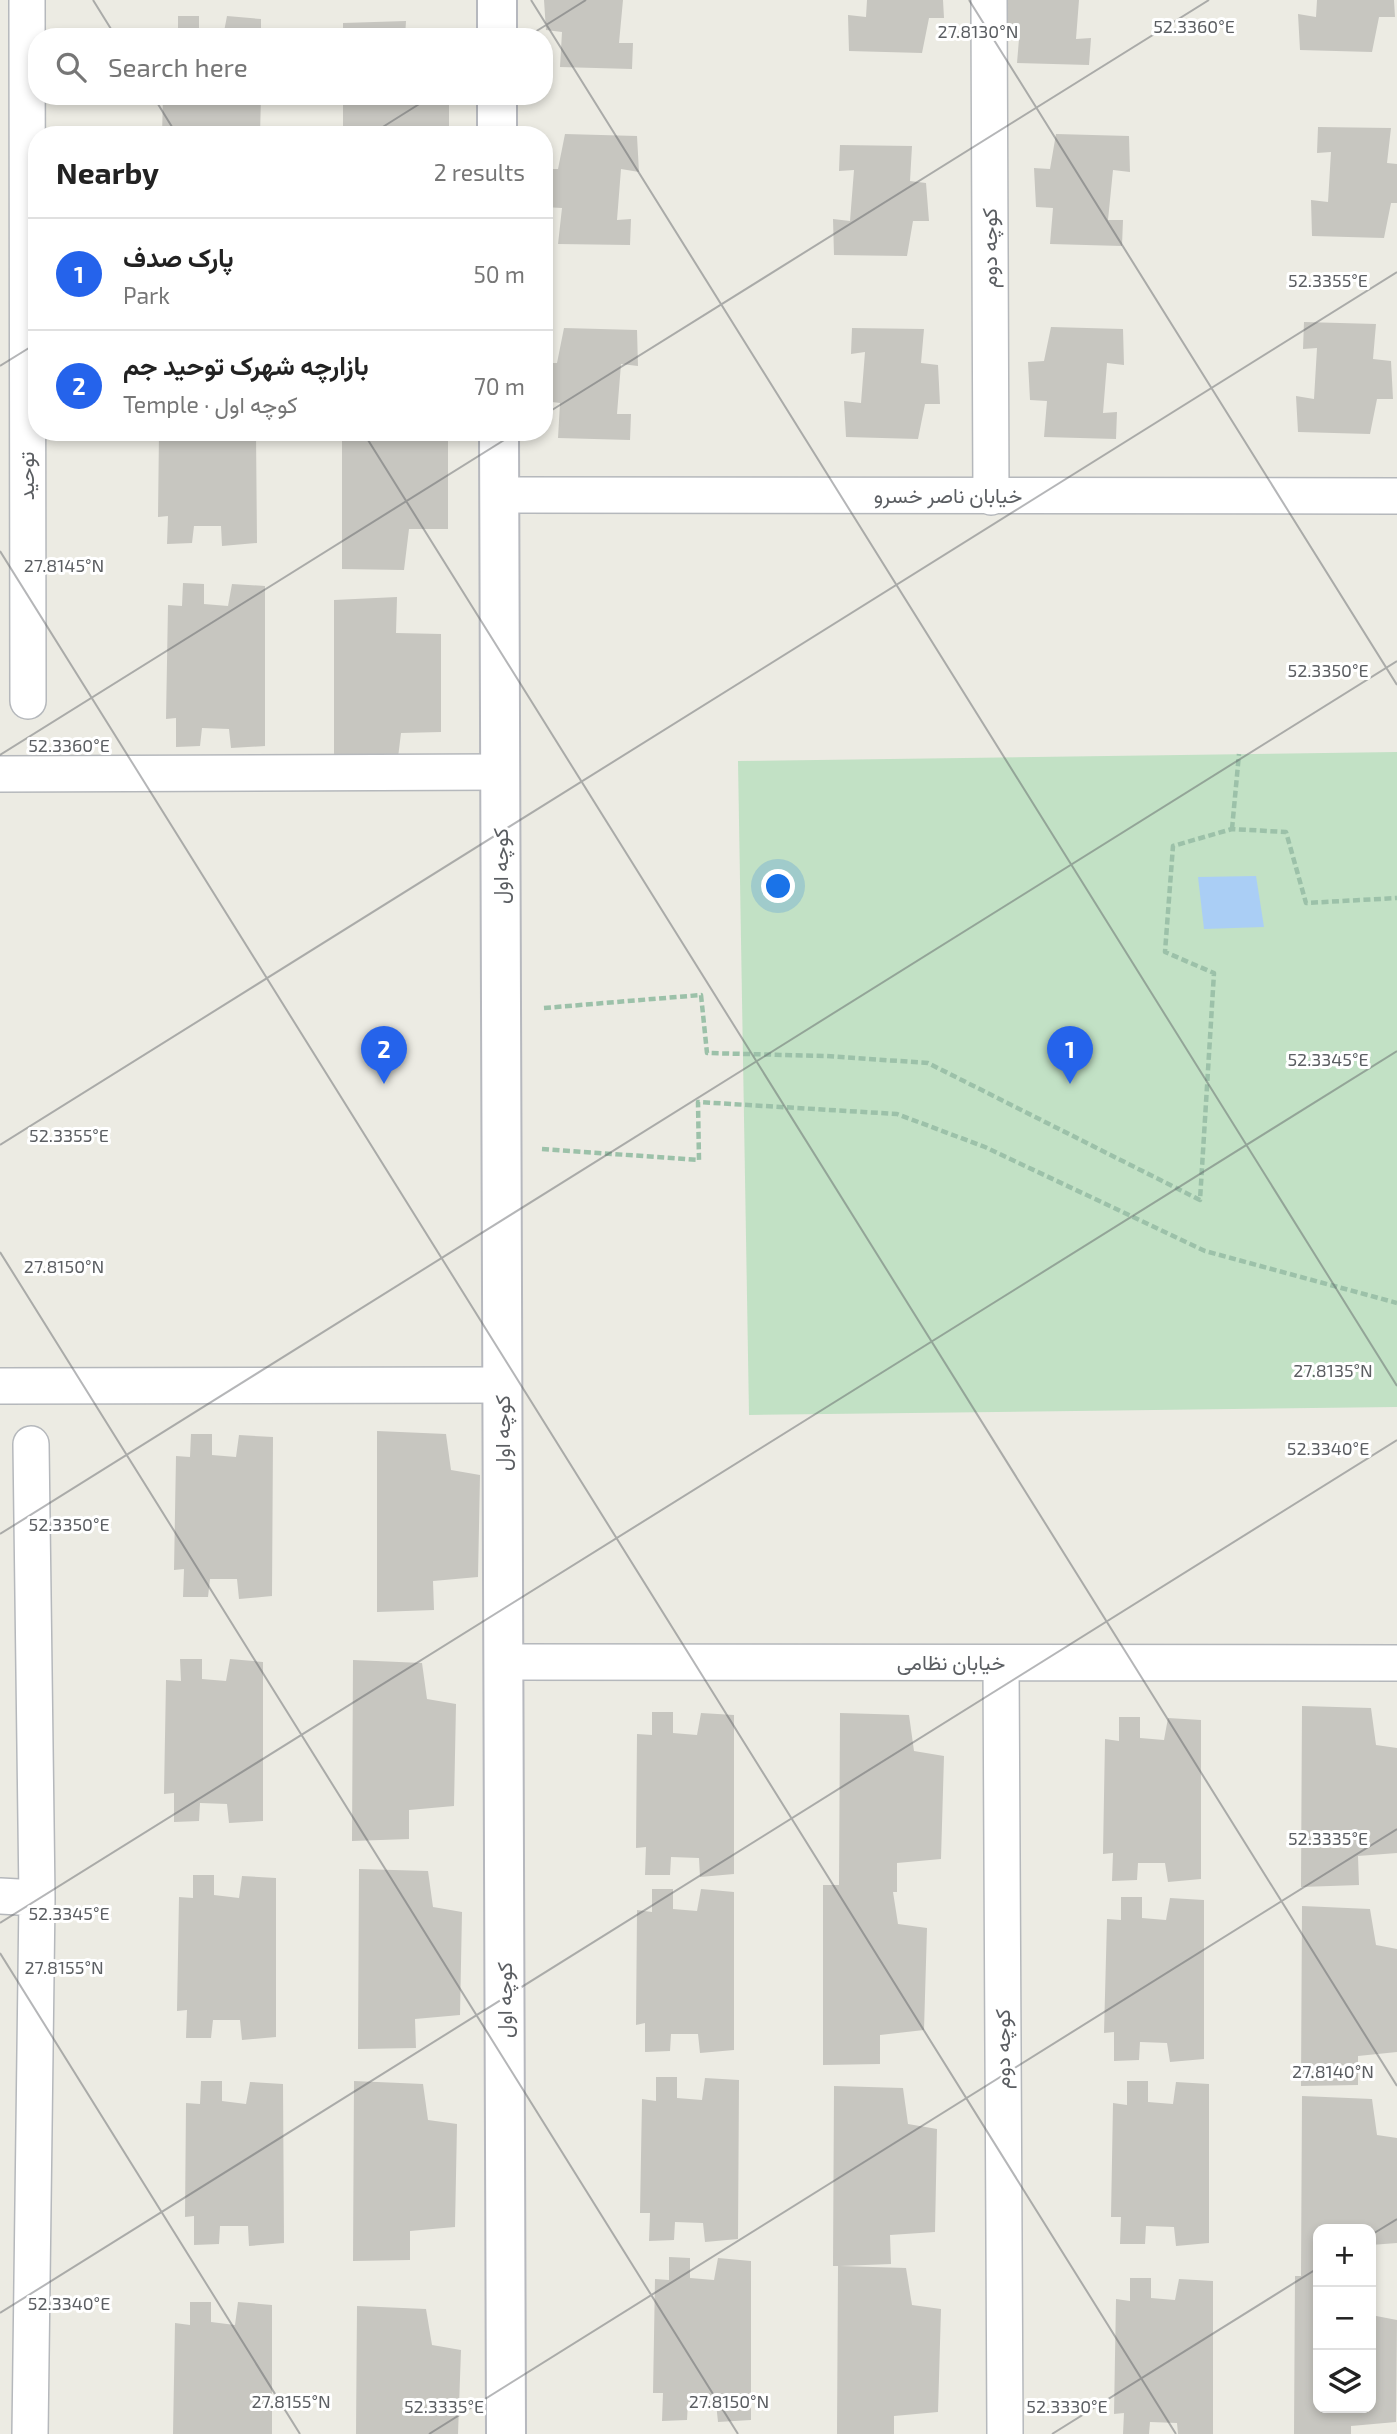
<!DOCTYPE html>
<meta charset="utf-8">
<style>
:root{--surface:#fff;--page:#f6f6f6;--text:#222;--muted:#767676;--line:#e0e0e0;--accent:#2563eb}
body{margin:0;font-family:"Exo 2",Vazirmatn,sans-serif;background:var(--page);color:var(--text)}
.controls{position:absolute;right:21px;bottom:21px;display:grid;overflow:hidden;border-radius:14px;box-shadow:0 4px 10px #0003}
.controls button{width:63px;height:63px;display:grid;place-items:center;padding:0;border:0;border-bottom:2px solid var(--line);background:var(--surface);color:var(--text);font:35px sans-serif}
.you{position:absolute;left:779px;top:887px;width:24px;height:24px;margin:-18px;border:5px solid #fff;border-radius:50%;background:#1a73e8;box-shadow:0 0 0 10px #1a73e833}
.badge{display:grid;place-items:center;width:46px;height:46px;border-radius:50%;background:var(--accent);color:#fff;font-size:23px;font-weight:700}
.pin{position:absolute;translate:-50% -58px;filter:drop-shadow(0 2px 4px #0008)}
.pin::after{content:'';position:absolute;top:37px;width:24px;height:21px;background:inherit;clip-path:polygon(0 0,100% 0,50% 100%)}
.list{margin:0;padding:0;list-style:none}
h2{display:flex;justify-content:space-between;align-items:center;height:91px;margin:0;padding:0 28px;font-size:30px}
h2 small{font-size:23px;font-weight:400;color:var(--muted)}
.list li{display:grid;grid-template-columns:46px 1fr auto;gap:21px;align-items:center;box-sizing:border-box;height:112px;padding:0 28px;border-top:2px solid var(--line)}
.list b{display:block;font-size:26px;white-space:nowrap}
.list p{margin:0;font-size:23px;white-space:nowrap;color:var(--muted)}
.list em{font-size:23px;font-style:normal;color:var(--muted)}
.icon{flex:none;width:38px;height:38px;fill:none;stroke:currentColor;stroke-width:2;stroke-linecap:round;stroke-linejoin:round}
.map{position:relative;flex:none;width:1397px;height:2434px;overflow:hidden}
.search{position:absolute;background:var(--surface);box-shadow:0 4px 10px #0003;left:28px;top:28px;width:525px;height:77px;display:flex;align-items:center;gap:18px;box-sizing:border-box;padding:0 24px;border-radius:28px;color:var(--muted);font-size:26px}
.panel{position:absolute;background:var(--surface);box-shadow:0 4px 10px #0003;left:28px;top:126px;width:525px;height:315px;border-radius:28px}
.map>svg:first-child{display:block}
.green{fill:#c2e1c5}
.water{fill:#aacef5}
.building{fill:#c7c6c0}
.lines{fill:none;stroke-linecap:round;stroke-linejoin:round}
.street-casing{stroke:#b5b8bc;stroke-width:38}
.secondary-casing{stroke:#b6b8be;stroke-width:42}
.path{stroke:#9cc1a9;stroke-width:4.5;stroke-dasharray:7 3.5;stroke-linecap:butt}
.street{stroke:#fff;stroke-width:35}
.secondary{stroke:#fff;stroke-width:38}
.ticks{fill:none;stroke:#5b5e62;stroke-width:2;stroke-opacity:0.45}
.labels{text-anchor:middle;stroke-width:6;stroke-linejoin:round;paint-order:stroke}
.street-label{font-size:21px;fill:#5b5e62;stroke:#fff}
.ticks-label{font-size:18px;text-anchor:middle;fill:#5b5e62;stroke:#fff;stroke-width:6;stroke-linejoin:round;paint-order:stroke}
</style>
<div class="map">
<svg width="1397" height="2434" viewBox="0 0 1397 2434">
<rect width="100%" height="100%" fill="#ecebe3"/>
<path class="green" d="M1397,752V1407L749,1415L738,761Z"/>
<path class="water" d="M1256,876L1264,927L1204,929L1198,877Z"/>
<path class="building" d="M544,0H623L619,43H633L632,69L560,67L562,32L546,30Z
M867,0H943L944,18H929L922,53L849,51L848,15L866,17Z
M1002,0H1079L1076,39L1091,38L1089,65L1017,63L1020,27L1003,26Z
M1317,0H1394L1395,17H1379L1372,52L1300,50L1298,14L1316,17Z
M178,16H199V37H178Z
M227,16L261,19V37H223Z
M406,21L405,37H343V23Z
M163,96H261L260,135H162Z
M343,96H449V135H343Z
M1318,127L1391,128L1387,163L1397,164V203H1391L1384,238L1312,236L1311,200L1328,202L1331,152L1317,153Z
M565,134L637,136L639,172L621,169L617,220L631,219L630,245L558,244L562,208L544,207V169H558Z
M1056,134L1129,136L1130,172L1113,170L1108,220H1123L1122,246L1050,244L1053,208L1036,207L1034,168L1050,169Z
M840,145L912,146L910,181L926,183L929,221H913L907,256L834,255L833,219L850,221L854,170L839,171Z
M1304,322L1376,324L1373,359L1391,361L1393,399H1377L1370,434L1298,432L1296,396L1314,399L1317,348L1303,349Z
M1051,327L1123,329L1124,365L1107,363L1103,413L1117,412L1116,439L1044,437L1047,401L1030,400L1028,362L1044,361Z
M564,328L637,330L638,366L621,364L617,414H631L630,440L558,438L560,403L544,401V363H557Z
M852,328L924,329L921,363L938,365L940,404H925L918,439L846,437L844,401L861,403L865,352L851,354Z
M159,432H256L257,543L222,546L221,526H194L192,543L167,544L168,516L158,517Z
M342,432H448V529H409L404,570L342,569Z
M183,583L204,584V604L228,606L232,584L265,586V746L231,748L229,729L202,728L200,746L176,747V718L166,719L168,605L182,606Z
M397,597L396,633L441,634V732L401,733L396,774L334,772V600Z
M377,1431L446,1434L451,1470L480,1475L478,1577L433,1581L434,1610L377,1612Z
M191,1434H212V1455L236,1457L239,1435L273,1437L272,1596L239,1599L237,1579H210L208,1597H183L184,1569L174,1570L176,1456L190,1457Z
M180,1659H202V1679L226,1681L230,1659L263,1662V1821L229,1823L227,1804L200,1803L199,1821L174,1822V1793L164,1794L166,1680L181,1681Z
M353,1660L422,1663L427,1699L456,1704L454,1806L409,1810V1839L352,1841Z
M1302,1706L1371,1708L1376,1745L1397,1748V1853L1358,1856L1359,1885L1301,1887Z
M652,1712H673V1733L697,1735L701,1713L734,1715V1874L700,1877L699,1858L671,1857L670,1875H645L646,1847L636,1848L637,1734L652,1735Z
M840,1713L909,1715L914,1751L944,1756L941,1859L897,1863V1892H893L898,1924L927,1928L924,2030L880,2035V2064L823,2065V1885H839Z
M1119,1717H1140V1738L1164,1740L1168,1718L1201,1720V1879L1168,1882L1165,1863H1138L1137,1880L1112,1881L1113,1853L1103,1854L1105,1739L1119,1741Z
M359,1869L428,1871L433,1907L462,1912L460,2015L415,2019L416,2048L358,2049Z
M193,1875H214V1895L239,1898L242,1876L276,1878V2037L242,2040L240,2020H213L211,2038H186L187,2010L177,2011L179,1897L193,1898Z
M652,1889H673V1909L697,1911L701,1889L734,1892V2050L700,2053L698,2034H671L670,2051L645,2052V2023L636,2025L637,1910L652,1912Z
M1121,1897H1142V1918L1166,1920L1170,1898L1204,1900V2059L1170,2062L1167,2043L1140,2042L1139,2060L1114,2061V2032L1104,2033L1107,1919L1121,1920Z
M1302,1906L1370,1909L1376,1945L1397,1949V2052L1358,2056V2085L1301,2086Z
M656,2077H677V2098L702,2100L705,2078L739,2080L738,2239L705,2242L703,2223L675,2222L674,2240L649,2241L650,2213H640L642,2099L656,2101Z
M201,2081H222V2101L246,2104L250,2082L283,2084L284,2243L249,2246L248,2226H220L219,2244L194,2245V2216L185,2217L186,2103L200,2104Z
M354,2081L423,2084L428,2120L457,2124L455,2227L410,2231V2260L353,2261Z
M1127,2081H1148V2102L1173,2104L1176,2082L1209,2084V2243L1176,2246L1174,2227L1146,2226L1145,2244H1120L1121,2217H1111L1113,2103L1127,2105Z
M834,2086L903,2088L908,2124L937,2129L935,2232L890,2235L891,2264L840,2266L906,2268L912,2305L941,2309L938,2412L894,2416V2434H837L838,2266H833Z
M1302,2096L1372,2099L1377,2135L1397,2138V2243L1371,2245V2229H1318V2408H1371V2315L1397,2320L1396,2422L1351,2426V2434H1294L1295,2276H1301Z
M669,2257L690,2258V2278L714,2280L718,2258L751,2261V2420L718,2422L716,2403L688,2402L687,2420L662,2421L663,2393H653L655,2279L669,2280Z
M1130,2278H1151V2298L1175,2300L1179,2279L1213,2281V2434H1178L1177,2423L1150,2422L1149,2434H1123L1124,2413L1114,2414L1116,2299L1130,2301Z
M190,2302H211V2322L235,2325L238,2302L272,2305V2434H173L175,2323L190,2325Z
M357,2306L426,2309L432,2345L461,2350L458,2434H356Z"/>
<g class="lines">
<g class="street-casing">
<path id="street" d="M27,0L28,701
M989,0L991,497
M499,495L1397,496
M0,774L500,772
M0,1386L503,1385
M505,1662L1397,1663
M1001,1663L1005,2434
M0,1896L37,1898
M30,2434L37,1898L31,1444"/>
</g>
<g class="secondary-casing">
<path id="secondary" d="M497,0V37
M497,96V135
M499,432L506,2434"/>
</g>
<path class="path" d="M1232,829L1239,754
M544,1008L701,995L707,1053L826,1056L928,1063L1200,1200L1214,973L1165,952L1173,846L1232,829L1286,832L1306,903L1397,898
M542,1149L699,1160L698,1102L897,1114L985,1147L1205,1251L1397,1303"/>
<use href="#street" class="street"/>
<use href="#secondary" class="secondary"/>
</g>
<path class="ticks" d="M93,0L116,37M531,0L1397,1386M969,0L1397,685M527,37L586,0M153,96L177,135M370,135L432,96M0,366L37,343M544,415L1209,0M363,432L1397,2086M0,551L1176,2434M0,755L517,432M0,1145L1397,272M0,1252L738,2434M0,1534L1397,661M0,1923L1397,1051M0,1953L300,2434M1371,2235L1397,2219M0,2313L1397,1440M429,2434L1397,1829M1052,2434L1318,2268"/>
<g class="labels">
<g class="street-label">
<text transform="translate(990 248) rotate(-90)" y="7">کوچه دوم</text>
<text transform="translate(27 476) rotate(-90)" y="7">توحید</text>
<text x="948" y="503">خیابان ناصر خسرو</text>
<text transform="translate(501 866) rotate(-90)" y="7">کوچه اول</text>
<text transform="translate(503 1433) rotate(-90)" y="7">کوچه اول</text>
<text x="951" y="1670">خیابان نظامی</text>
<text transform="translate(505 2000) rotate(-90)" y="7">کوچه اول</text>
<text transform="translate(1003 2049) rotate(-90)" y="7">کوچه دوم</text>
</g>
</g>
<g class="ticks-label">
<text x="1194" y="33">52.3360°E</text>
<text x="978" y="38">27.8130°N</text>
<text x="1328" y="287">52.3355°E</text>
<text x="64" y="572">27.8145°N</text>
<text x="1328" y="677">52.3350°E</text>
<text x="69" y="752">52.3360°E</text>
<text x="1328" y="1066">52.3345°E</text>
<text x="69" y="1142">52.3355°E</text>
<text x="64" y="1273">27.8150°N</text>
<text x="1333" y="1377">27.8135°N</text>
<text x="1328" y="1455">52.3340°E</text>
<text x="69" y="1531">52.3350°E</text>
<text x="1328" y="1845">52.3335°E</text>
<text x="69" y="1920">52.3345°E</text>
<text x="64" y="1974">27.8155°N</text>
<text x="1333" y="2078">27.8140°N</text>
<text x="69" y="2310">52.3340°E</text>
<text x="291" y="2408">27.8155°N</text>
<text x="729" y="2408">27.8150°N</text>
<text x="444" y="2413">52.3335°E</text>
<text x="1067" y="2413">52.3330°E</text>
</g>
</svg>
<div class="controls">
<button>+</button>
<button>−</button>
<button><svg class="icon" aria-label="layers" viewBox="0 0 24 24"><path d="M12 4l9 5-9 5-9-5zM3 14l9 5 9-5"/></svg></button>
</div>
<div class="you"></div>
<div class="pin badge" style="left:1070px;top:1084px">1</div>
<div class="pin badge" style="left:384px;top:1084px">2</div>
<div class="search"><svg class="icon" aria-label="search" viewBox="0 0 24 24"><circle cx="10" cy="10" r="6"/><path d="M15 15l6 6"/></svg>Search here</div>
<section class="panel">
<h2>Nearby<small>2 results</small></h2>
<ul class="list">
<li><span class="badge">1</span><div><b>پارک صدف</b><p>Park</p></div><em>50 m</em></li>
<li><span class="badge">2</span><div><b>بازارچه شهرک توحید جم</b><p>Temple · کوچه اول</p></div><em>70 m</em></li>
</ul>
</section>
</div>
